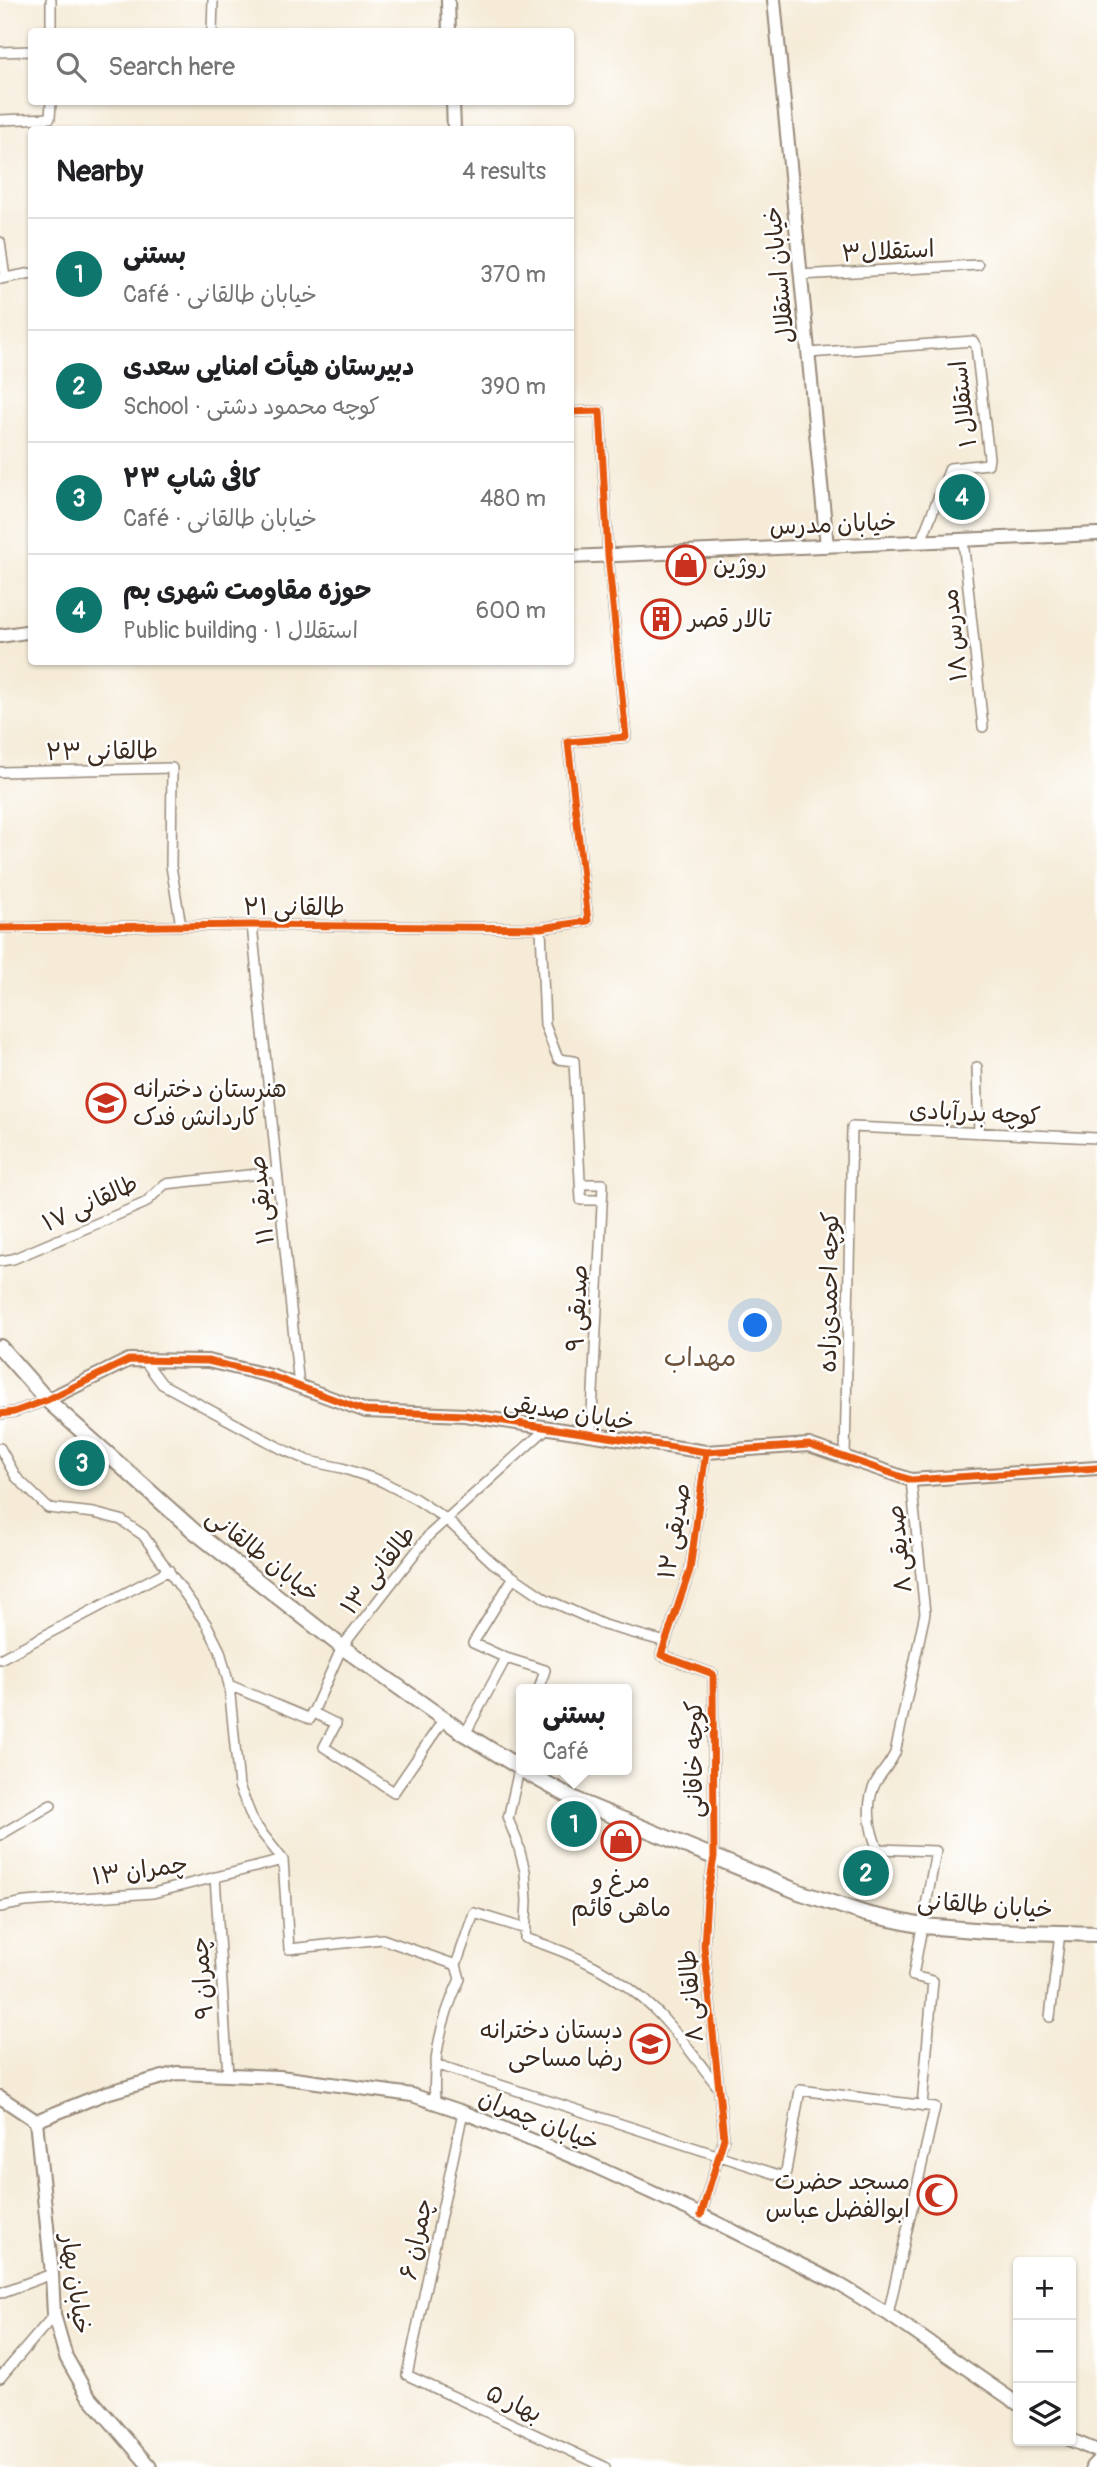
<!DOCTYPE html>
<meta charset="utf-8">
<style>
:root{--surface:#fff;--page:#f2f2f2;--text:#202124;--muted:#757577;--line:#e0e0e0;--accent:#0f766e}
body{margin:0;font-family:Pangolin,"Playpen Sans Arabic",sans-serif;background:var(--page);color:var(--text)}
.controls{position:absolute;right:21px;bottom:21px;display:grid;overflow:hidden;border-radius:7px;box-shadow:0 2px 5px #0004}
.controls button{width:63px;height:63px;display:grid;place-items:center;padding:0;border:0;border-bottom:2px solid var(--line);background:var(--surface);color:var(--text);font:35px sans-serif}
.you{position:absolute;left:756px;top:1326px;width:24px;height:24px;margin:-18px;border:5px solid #fff;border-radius:50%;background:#1a73e8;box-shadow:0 0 0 10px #1a73e833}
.badge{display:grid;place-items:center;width:46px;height:46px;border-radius:50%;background:var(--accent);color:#fff;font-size:23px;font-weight:700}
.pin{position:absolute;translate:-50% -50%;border:4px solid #fff;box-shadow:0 2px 7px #0006}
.popup{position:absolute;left:516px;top:1684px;width:116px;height:91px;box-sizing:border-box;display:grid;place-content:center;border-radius:7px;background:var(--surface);filter:drop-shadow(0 2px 5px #0005);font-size:23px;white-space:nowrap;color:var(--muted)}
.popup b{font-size:26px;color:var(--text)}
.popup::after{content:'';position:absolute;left:50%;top:100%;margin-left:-14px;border:14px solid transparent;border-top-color:var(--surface)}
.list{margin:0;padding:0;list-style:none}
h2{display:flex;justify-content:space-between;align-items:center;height:91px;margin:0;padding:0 28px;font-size:30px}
h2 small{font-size:23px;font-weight:400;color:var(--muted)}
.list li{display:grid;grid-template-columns:46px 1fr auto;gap:21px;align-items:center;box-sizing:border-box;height:112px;padding:0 28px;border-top:2px solid var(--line)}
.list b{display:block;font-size:26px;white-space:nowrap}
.list p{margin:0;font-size:23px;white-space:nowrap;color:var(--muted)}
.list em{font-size:23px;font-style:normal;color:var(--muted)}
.icon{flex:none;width:38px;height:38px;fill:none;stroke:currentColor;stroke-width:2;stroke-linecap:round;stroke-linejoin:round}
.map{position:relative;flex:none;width:1097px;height:2467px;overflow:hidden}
.search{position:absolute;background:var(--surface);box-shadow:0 2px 5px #0004;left:28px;top:28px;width:546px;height:77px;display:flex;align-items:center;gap:18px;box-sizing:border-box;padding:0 24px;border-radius:7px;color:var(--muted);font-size:26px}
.panel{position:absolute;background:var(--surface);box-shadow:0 2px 5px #0004;left:28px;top:126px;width:546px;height:539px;border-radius:7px}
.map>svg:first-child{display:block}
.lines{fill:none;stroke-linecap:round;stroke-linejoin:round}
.minor-casing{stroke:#988a7a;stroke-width:12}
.tertiary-casing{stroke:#988a7a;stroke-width:16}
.secondary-casing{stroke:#988a7a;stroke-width:16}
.primary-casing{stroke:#988a7a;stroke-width:18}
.minor{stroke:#fff;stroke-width:9}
.tertiary{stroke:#fff;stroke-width:12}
.secondary{stroke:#fff;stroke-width:12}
.primary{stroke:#fff;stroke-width:14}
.cycleway-casing{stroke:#fff;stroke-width:11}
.cycleway{stroke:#e8590c;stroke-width:7}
.labels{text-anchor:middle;stroke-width:5;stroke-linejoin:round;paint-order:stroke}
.street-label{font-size:24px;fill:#3b2a1e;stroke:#fff}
.poi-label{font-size:24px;fill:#3b2a1e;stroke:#fff;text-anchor:start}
.neighbourhood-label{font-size:26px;fill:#6e533c;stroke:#fff}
</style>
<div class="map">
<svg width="1097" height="2467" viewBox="0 0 1097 2467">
<rect width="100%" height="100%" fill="#fff"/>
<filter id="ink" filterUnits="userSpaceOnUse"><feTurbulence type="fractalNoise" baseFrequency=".0143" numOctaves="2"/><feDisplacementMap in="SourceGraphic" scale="14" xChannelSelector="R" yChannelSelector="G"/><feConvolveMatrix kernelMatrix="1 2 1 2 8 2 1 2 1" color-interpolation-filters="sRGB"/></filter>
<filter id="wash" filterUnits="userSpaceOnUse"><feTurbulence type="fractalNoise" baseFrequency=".00686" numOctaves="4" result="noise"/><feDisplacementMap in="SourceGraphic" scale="28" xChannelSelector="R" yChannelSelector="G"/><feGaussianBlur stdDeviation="1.57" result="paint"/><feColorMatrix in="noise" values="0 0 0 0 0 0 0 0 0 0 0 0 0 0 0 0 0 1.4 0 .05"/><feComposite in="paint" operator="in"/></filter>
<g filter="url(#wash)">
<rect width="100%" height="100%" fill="#f5ebd7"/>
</g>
<g filter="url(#ink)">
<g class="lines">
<g class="minor-casing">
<path id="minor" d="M51,32V0
M212,32L213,0
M0,52L32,51
M0,120L50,118L51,102
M0,242L5,278
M800,275L978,265
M0,279L32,273
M808,353L973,341L976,346L989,458L988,464L950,468L921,541
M963,540L983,727
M0,772L172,768L171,866L181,926
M252,925L299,1387
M0,928L252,925L541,928L588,921L568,742L626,737L608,555L600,411L570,412
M541,928L545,1025L558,1059L574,1061L581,1200H602
M977,1067L979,1133
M580,1184H603L591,1434
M0,1261L13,1259L145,1203L165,1184L277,1172
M144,1360L162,1384L282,1449L309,1461L342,1468L381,1481L414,1498L446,1519L493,1563L546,1599L604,1625L666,1642
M0,1414L14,1412L47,1400
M0,1448L16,1477L48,1508L94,1513L121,1520L143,1535L207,1625L220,1651L229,1685L239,1786L254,1823L283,1860L289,1949L382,1939L456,1965
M845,1457L852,1127L1097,1138
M911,1480L925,1613L895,1753C890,1764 882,1772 876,1782C865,1802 869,1830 878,1849L936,1851L913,1976L933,1981L922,2106
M513,1578L473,1643L506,1658L545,1670L539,1689
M0,1659L169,1570
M229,1685L310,1719L342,1647L429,1535L547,1428
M312,1712L336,1724L324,1747L394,1792L444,1719
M465,1734L506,1658
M522,1756L508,1819L517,1841L525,1871L527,1901L525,1938C575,1954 619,1974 656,2011C679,2034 698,2062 718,2087
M0,1835L51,1805
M215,1877L228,2075
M0,1907L25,1902L153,1893L283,1860
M456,1965L474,1913L526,1929
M1050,2017L1060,1933
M435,2064L785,2177L800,2090L935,2107L888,2314
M435,2102C432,2058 441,2019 460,1979L456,1965
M463,2112L407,2375L605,2467
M701,2215L724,2138L704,1946L707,1898L714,1857L713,1674L661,1655L690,1570L706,1452
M0,2293L52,2274
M0,2378L54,2315"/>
</g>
<g class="tertiary-casing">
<path id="tertiary" d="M448,0L449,32
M774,0L827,546
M453,102L454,130
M47,1400L129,1360L208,1361L271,1376L366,1411L465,1415L706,1452L809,1445L911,1480L1097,1468
M36,2121L52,2274L54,2315L66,2357L87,2394L150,2467"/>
</g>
<g class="secondary-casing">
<path id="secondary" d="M570,557L1097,534
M0,636L32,631
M0,2097L36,2121L106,2093L177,2073L280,2077L412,2095L463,2112L583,2161L701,2215L837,2283L888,2314L1018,2404
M1071,2440L1097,2451"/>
</g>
<g class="primary-casing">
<path id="primary" d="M0,1347L47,1400L194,1531L342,1647L465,1734L522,1769
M522,1770L580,1802L799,1892L866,1914L923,1926L987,1931L1097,1934
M1093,2467L1097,2463"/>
</g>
<use href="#minor" class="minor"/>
<use href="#tertiary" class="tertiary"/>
<use href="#secondary" class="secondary"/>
<use href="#primary" class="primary"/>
<g class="cycleway-casing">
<path id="cycleway" d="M0,928L252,925L541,928L588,921L568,742L626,737L608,555L600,411L570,412
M0,1414L14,1412L47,1400L129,1360L208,1361L271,1376L366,1411L465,1415L706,1452L809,1445L911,1480L1097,1468
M701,2215L724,2138L704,1946L707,1898L714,1857L713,1674L661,1655L690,1570L706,1452"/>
</g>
<use href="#cycleway" class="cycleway"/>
</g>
</g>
<defs>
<g id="shop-ring" transform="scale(2.0125)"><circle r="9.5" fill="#fff" stroke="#c8321e" stroke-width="1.5"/><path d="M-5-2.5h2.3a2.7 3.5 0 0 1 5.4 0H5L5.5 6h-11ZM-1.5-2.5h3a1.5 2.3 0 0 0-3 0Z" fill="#c8321e"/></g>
<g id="building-ring" transform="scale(2.0125)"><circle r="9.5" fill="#fff" stroke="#c8321e" stroke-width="1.5"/><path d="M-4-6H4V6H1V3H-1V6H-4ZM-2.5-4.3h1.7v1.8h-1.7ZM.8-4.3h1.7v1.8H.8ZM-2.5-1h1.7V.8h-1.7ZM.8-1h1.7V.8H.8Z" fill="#c8321e"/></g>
<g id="university-ring" transform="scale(2.0125)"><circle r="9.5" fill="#fff" stroke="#c8321e" stroke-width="1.5"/><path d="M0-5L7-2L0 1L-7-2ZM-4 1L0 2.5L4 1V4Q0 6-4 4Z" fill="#c8321e"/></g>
<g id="school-ring" transform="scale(2.0125)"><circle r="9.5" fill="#fff" stroke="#c8321e" stroke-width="1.5"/><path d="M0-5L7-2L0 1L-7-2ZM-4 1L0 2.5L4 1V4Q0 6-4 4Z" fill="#c8321e"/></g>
<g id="mosque-ring" transform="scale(2.0125)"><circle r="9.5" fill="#fff" stroke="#c8321e" stroke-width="1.5"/><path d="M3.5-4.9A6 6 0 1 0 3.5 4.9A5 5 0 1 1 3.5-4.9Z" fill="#c8321e"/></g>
</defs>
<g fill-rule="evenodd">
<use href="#shop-ring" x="686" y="565"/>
<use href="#building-ring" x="661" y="619"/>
<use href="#university-ring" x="106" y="1103"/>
<use href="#shop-ring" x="621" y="1841"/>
<use href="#school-ring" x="650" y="2044"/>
<use href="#mosque-ring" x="937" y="2195"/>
</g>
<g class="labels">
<g class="street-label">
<text transform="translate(888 251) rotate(-3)" y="8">استقلال۳</text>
<text transform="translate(779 275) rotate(-96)" y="8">خیابان استقلال</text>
<text transform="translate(963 404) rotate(-97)" y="8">استقلال ۱</text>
<text transform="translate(833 524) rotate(-2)" y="8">خیابان مدرس</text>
<text transform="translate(954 635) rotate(-96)" y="8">مدرس ۱۸</text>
<text transform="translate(102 751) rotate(-1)" y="8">طالقانی ۲۳</text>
<text x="294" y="915">طالقانی ۲۱</text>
<text transform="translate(975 1113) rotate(3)" y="8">کوچه بدرآبادی</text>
<text transform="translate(261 1200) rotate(-96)" y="8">صدیقی ۱۱</text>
<text transform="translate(90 1203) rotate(-25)" y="8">طالقانی ۱۷</text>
<text transform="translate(829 1292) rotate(-89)" y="8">کوچه احمدی‌زاده</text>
<text transform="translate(577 1308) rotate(-87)" y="8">صدیقی ۹</text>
<text transform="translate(569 1412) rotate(9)" y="8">خیابان صدیقی</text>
<text transform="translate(674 1531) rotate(-80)" y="8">صدیقی ۱۲</text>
<text transform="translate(899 1549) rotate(-96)" y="8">صدیقی ۸</text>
<text transform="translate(263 1555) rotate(38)" y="8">خیابان طالقانی</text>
<text transform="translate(378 1570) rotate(-52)" y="8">طالقانی ۱۳</text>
<text transform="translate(694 1759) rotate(-90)" y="8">کوچه خاقانی</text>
<text transform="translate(140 1870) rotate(-8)" y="8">چمران ۱۳</text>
<text transform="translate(985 1905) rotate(4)" y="8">خیابان طالقانی</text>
<text transform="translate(202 1978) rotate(-94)" y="8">چمران ۹</text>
<text transform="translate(691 1996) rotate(-95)" y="8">طالقانی ۸</text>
<text transform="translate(539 2120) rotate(22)" y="8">خیابان چمران</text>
<text transform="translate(416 2239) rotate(-78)" y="8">چمران ۶</text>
<text transform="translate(76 2284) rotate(82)" y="8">خیابان بهار</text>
<text transform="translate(514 2403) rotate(25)" y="8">بهار ۵</text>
</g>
<g class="poi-label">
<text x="713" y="573">روژین</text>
<text x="688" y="627">تالار قصر</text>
<text x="133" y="1097">هنرستان دخترانه<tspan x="133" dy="28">کاردانش فدک</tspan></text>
<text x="621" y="1888" text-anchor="middle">مرغ و<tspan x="621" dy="28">ماهی قائم</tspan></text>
<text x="623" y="2038" text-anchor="end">دبستان دخترانه<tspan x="623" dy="28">رضا مساحی</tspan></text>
<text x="910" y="2189" text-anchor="end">مسجد حضرت<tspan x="910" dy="28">ابوالفضل عباس</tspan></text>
</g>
<g class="neighbourhood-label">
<text x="700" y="1366">مهداب</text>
</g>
</g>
</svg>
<div class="controls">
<button>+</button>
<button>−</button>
<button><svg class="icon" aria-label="layers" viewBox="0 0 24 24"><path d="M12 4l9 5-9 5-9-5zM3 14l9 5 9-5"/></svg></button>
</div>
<div class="you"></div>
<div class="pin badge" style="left:574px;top:1824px">1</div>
<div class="popup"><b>بستنی</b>Café</div>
<div class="pin badge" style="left:866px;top:1873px">2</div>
<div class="pin badge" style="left:82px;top:1463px">3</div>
<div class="pin badge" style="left:962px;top:497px">4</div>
<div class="search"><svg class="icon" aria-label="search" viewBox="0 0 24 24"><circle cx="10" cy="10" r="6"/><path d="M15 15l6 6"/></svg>Search here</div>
<section class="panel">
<h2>Nearby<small>4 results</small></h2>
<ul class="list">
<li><span class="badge">1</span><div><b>بستنی</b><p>Café · خیابان طالقانی</p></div><em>370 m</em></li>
<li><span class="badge">2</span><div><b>دبیرستان هیأت امنایی سعدی</b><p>School · کوچه محمود دشتی</p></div><em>390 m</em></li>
<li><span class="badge">3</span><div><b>کافی شاپ ۲۳</b><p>Café · خیابان طالقانی</p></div><em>480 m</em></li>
<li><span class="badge">4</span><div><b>حوزه مقاومت شهری بم</b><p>Public building · استقلال ۱</p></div><em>600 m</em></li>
</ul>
</section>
</div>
